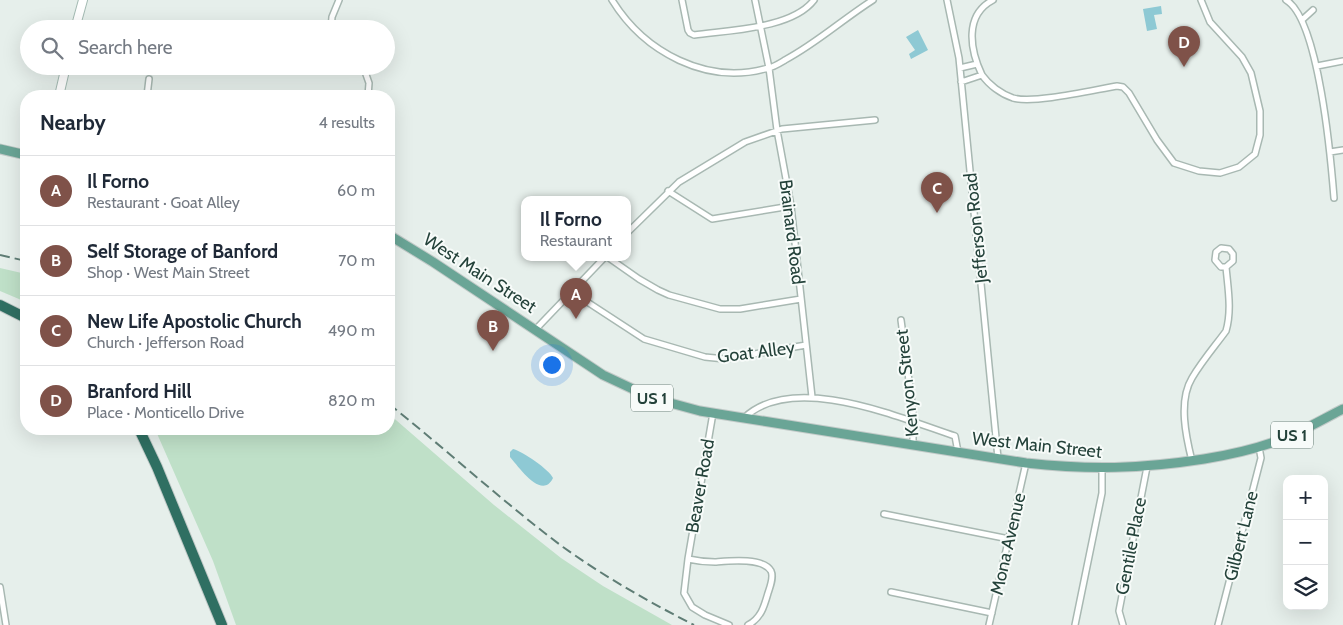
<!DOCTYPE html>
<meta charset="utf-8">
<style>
:root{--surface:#fff;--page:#f2f2f3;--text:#1f2937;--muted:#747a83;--line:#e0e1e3;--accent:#7f5249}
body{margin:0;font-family:Cabin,sans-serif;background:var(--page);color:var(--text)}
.controls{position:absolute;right:15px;bottom:15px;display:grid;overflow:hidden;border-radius:10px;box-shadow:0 5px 20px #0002}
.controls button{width:45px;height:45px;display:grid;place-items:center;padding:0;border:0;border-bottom:1px solid var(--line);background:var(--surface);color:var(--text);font:25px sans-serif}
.you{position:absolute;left:551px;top:364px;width:18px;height:18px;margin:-12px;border:4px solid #fff;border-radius:50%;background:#1a73e8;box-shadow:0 0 0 8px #1a73e833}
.badge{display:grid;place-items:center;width:32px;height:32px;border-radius:50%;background:var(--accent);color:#fff;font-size:16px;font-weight:700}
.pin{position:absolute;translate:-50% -41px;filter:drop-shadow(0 1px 2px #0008)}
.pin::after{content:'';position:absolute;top:26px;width:18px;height:15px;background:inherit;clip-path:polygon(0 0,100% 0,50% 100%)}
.popup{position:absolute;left:521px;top:196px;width:110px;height:65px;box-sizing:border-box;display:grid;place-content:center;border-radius:10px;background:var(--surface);filter:drop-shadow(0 1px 4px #0005);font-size:16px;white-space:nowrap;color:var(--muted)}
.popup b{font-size:19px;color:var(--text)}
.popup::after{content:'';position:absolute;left:50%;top:100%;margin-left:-10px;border:10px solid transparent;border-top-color:var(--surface)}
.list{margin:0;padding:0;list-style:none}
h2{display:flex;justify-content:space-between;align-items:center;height:65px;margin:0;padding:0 20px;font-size:21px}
h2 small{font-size:16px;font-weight:400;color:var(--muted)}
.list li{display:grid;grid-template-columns:32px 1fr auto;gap:15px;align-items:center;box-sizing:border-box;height:70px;padding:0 20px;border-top:1px solid var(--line)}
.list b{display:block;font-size:19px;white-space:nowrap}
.list p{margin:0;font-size:16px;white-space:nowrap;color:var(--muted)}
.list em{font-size:16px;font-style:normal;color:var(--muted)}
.icon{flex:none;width:28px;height:28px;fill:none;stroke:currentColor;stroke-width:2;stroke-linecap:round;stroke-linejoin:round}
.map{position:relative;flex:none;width:1343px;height:625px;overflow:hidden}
.search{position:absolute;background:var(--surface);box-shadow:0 5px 20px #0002;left:20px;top:20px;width:375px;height:55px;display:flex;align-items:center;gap:12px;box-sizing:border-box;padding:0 18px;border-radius:28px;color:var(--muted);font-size:19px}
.panel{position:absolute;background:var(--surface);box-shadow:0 5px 20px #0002;left:20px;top:90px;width:375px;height:345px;border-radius:20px}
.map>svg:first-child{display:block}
.green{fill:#bfe0c8}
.water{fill:#8ec9d4}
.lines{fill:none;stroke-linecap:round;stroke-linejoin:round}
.street-casing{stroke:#a8b8b2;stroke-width:8}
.secondary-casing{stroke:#a4bbb3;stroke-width:10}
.primary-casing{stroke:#c2cac8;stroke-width:11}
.highway-casing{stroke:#c2cac8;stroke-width:12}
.street{stroke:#fff;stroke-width:5}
.secondary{stroke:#fff;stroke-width:8}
.primary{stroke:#6aa596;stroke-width:9}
.highway{stroke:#2f6f62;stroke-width:10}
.rail{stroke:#5f7d75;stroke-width:2;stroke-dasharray:10 5;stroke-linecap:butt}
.labels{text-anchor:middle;stroke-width:4;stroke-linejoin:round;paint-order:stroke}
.shield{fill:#f7fbf9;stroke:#637a73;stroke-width:1}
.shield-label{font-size:16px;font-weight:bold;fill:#24423a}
.street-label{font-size:18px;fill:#24423a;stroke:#f7fbf9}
</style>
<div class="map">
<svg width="1343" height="625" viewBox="0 0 1343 625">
<rect width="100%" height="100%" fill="#e6efeb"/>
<path class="green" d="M0,268L26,274V302L0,291Z
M389,414L494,505L561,558L603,586L672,625H236L213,561L155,429H389Z"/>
<path class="water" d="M1161,6L1162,14L1154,15L1157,29L1147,31L1143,9Z
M918,30L928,50L911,59L909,54L915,50L906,37Z
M513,449C522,451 550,470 553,478C542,501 518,466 510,457V452Z"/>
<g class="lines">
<g class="street-casing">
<path id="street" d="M612,0C644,52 707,86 768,68C774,67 780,63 785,60C817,43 843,19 873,0
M682,0L688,30L690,33L694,35C728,30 792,29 814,0
M755,0L769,68L777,130L791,206L812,397
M947,0L959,58L998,458
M1286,0C1319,19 1331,160 1334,198
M1302,20L1313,10
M331,29L332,17L339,0
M363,66L369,83L368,96
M1317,66L1343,61
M960,68L977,64
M982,75C970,50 964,15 993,0
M961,82L982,75C989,85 1001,94 1013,98C1034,104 1093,90 1117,86L1123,87L1129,93L1157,140L1174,163L1199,171L1220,173L1239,167L1255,154L1260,135V111L1251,73L1242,57L1210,22L1201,0
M147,96L149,79
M1330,152L1343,150
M668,191L712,219L791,206
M627,233L679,182L745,142L782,129L875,120
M609,258L639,279L658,290L669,295L720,309H740L801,299
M572,292L644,339L705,357L725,359L806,345
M901,320L913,411V445
M535,330L604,258
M713,413L688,559L684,593L692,607L705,615L729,625
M744,418C793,371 900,418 955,436L958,452
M1192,461C1186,437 1178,401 1192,378C1202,361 1215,346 1226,331C1232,310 1228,289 1226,267H1221L1215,260L1216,252L1221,248L1229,249L1233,254V261L1226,267
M884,514L1009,539
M688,559C697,561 706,562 715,562C728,561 763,557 771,571C774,577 770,587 768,593C764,607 761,618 748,625
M0,587L6,625
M891,592L992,613
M989,625L1026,463
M1075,625L1102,493V469
M1123,625L1119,611L1147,467
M1218,625L1261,458L1259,447"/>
</g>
<g class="secondary-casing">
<path id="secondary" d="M75,29L83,0
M59,96L66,66"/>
</g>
<g class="primary-casing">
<path id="primary" d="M0,149L26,155
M389,235L433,262L603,375L652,398L700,411L1026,463C1090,470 1140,469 1204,459C1235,454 1267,447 1296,433C1312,426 1327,417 1343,409"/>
</g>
<g class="highway-casing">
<path id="highway" d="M0,305L26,318
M139,429L157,467L222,625"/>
</g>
<use href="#street" class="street"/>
<use href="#secondary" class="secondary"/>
<use href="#primary" class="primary"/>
<use href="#highway" class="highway"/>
<path class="rail" d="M0,255L26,261
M389,404C448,451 503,502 563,547C605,577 649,602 694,625"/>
</g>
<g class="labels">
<g class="shield">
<rect x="631" y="384.5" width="42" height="27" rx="4"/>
<rect x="1271" y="421.5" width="42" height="27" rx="4"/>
</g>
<g class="shield-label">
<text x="652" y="404">US 1</text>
<text x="1292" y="441">US 1</text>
</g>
<g class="street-label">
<text transform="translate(976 228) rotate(-96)" y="6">Jefferson Road</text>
<text transform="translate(792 232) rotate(83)" y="6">Brainard Road</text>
<text transform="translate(480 273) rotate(33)" y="6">West Main Street</text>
<text transform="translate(756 352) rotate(-7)" y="6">Goat Alley</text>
<text transform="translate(907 383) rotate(-96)" y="6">Kenyon Street</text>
<text transform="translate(1037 445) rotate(6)" y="6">West Main Street</text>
<text transform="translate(700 486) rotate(-80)" y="6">Beaver Road</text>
<text transform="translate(1241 536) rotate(-76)" y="6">Gilbert Lane</text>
<text transform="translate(1008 544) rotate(-77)" y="6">Mona Avenue</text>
<text transform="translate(1131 546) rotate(-79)" y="6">Gentile Place</text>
</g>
</g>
</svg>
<div class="controls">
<button>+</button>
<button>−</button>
<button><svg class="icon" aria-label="layers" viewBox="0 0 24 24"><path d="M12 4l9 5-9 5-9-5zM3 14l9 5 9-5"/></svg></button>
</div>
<div class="you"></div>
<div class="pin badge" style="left:576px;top:319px">A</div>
<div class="popup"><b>Il Forno</b>Restaurant</div>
<div class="pin badge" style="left:493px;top:351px">B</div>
<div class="pin badge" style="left:937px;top:213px">C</div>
<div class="pin badge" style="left:1184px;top:67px">D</div>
<div class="search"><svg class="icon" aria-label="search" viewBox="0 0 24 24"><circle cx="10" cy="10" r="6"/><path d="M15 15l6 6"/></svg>Search here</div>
<section class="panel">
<h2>Nearby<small>4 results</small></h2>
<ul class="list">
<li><span class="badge">A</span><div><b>Il Forno</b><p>Restaurant · Goat Alley</p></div><em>60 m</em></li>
<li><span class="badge">B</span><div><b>Self Storage of Banford</b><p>Shop · West Main Street</p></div><em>70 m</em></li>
<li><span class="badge">C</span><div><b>New Life Apostolic Church</b><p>Church · Jefferson Road</p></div><em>490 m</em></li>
<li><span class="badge">D</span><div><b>Branford Hill</b><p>Place · Monticello Drive</p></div><em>820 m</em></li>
</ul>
</section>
</div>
